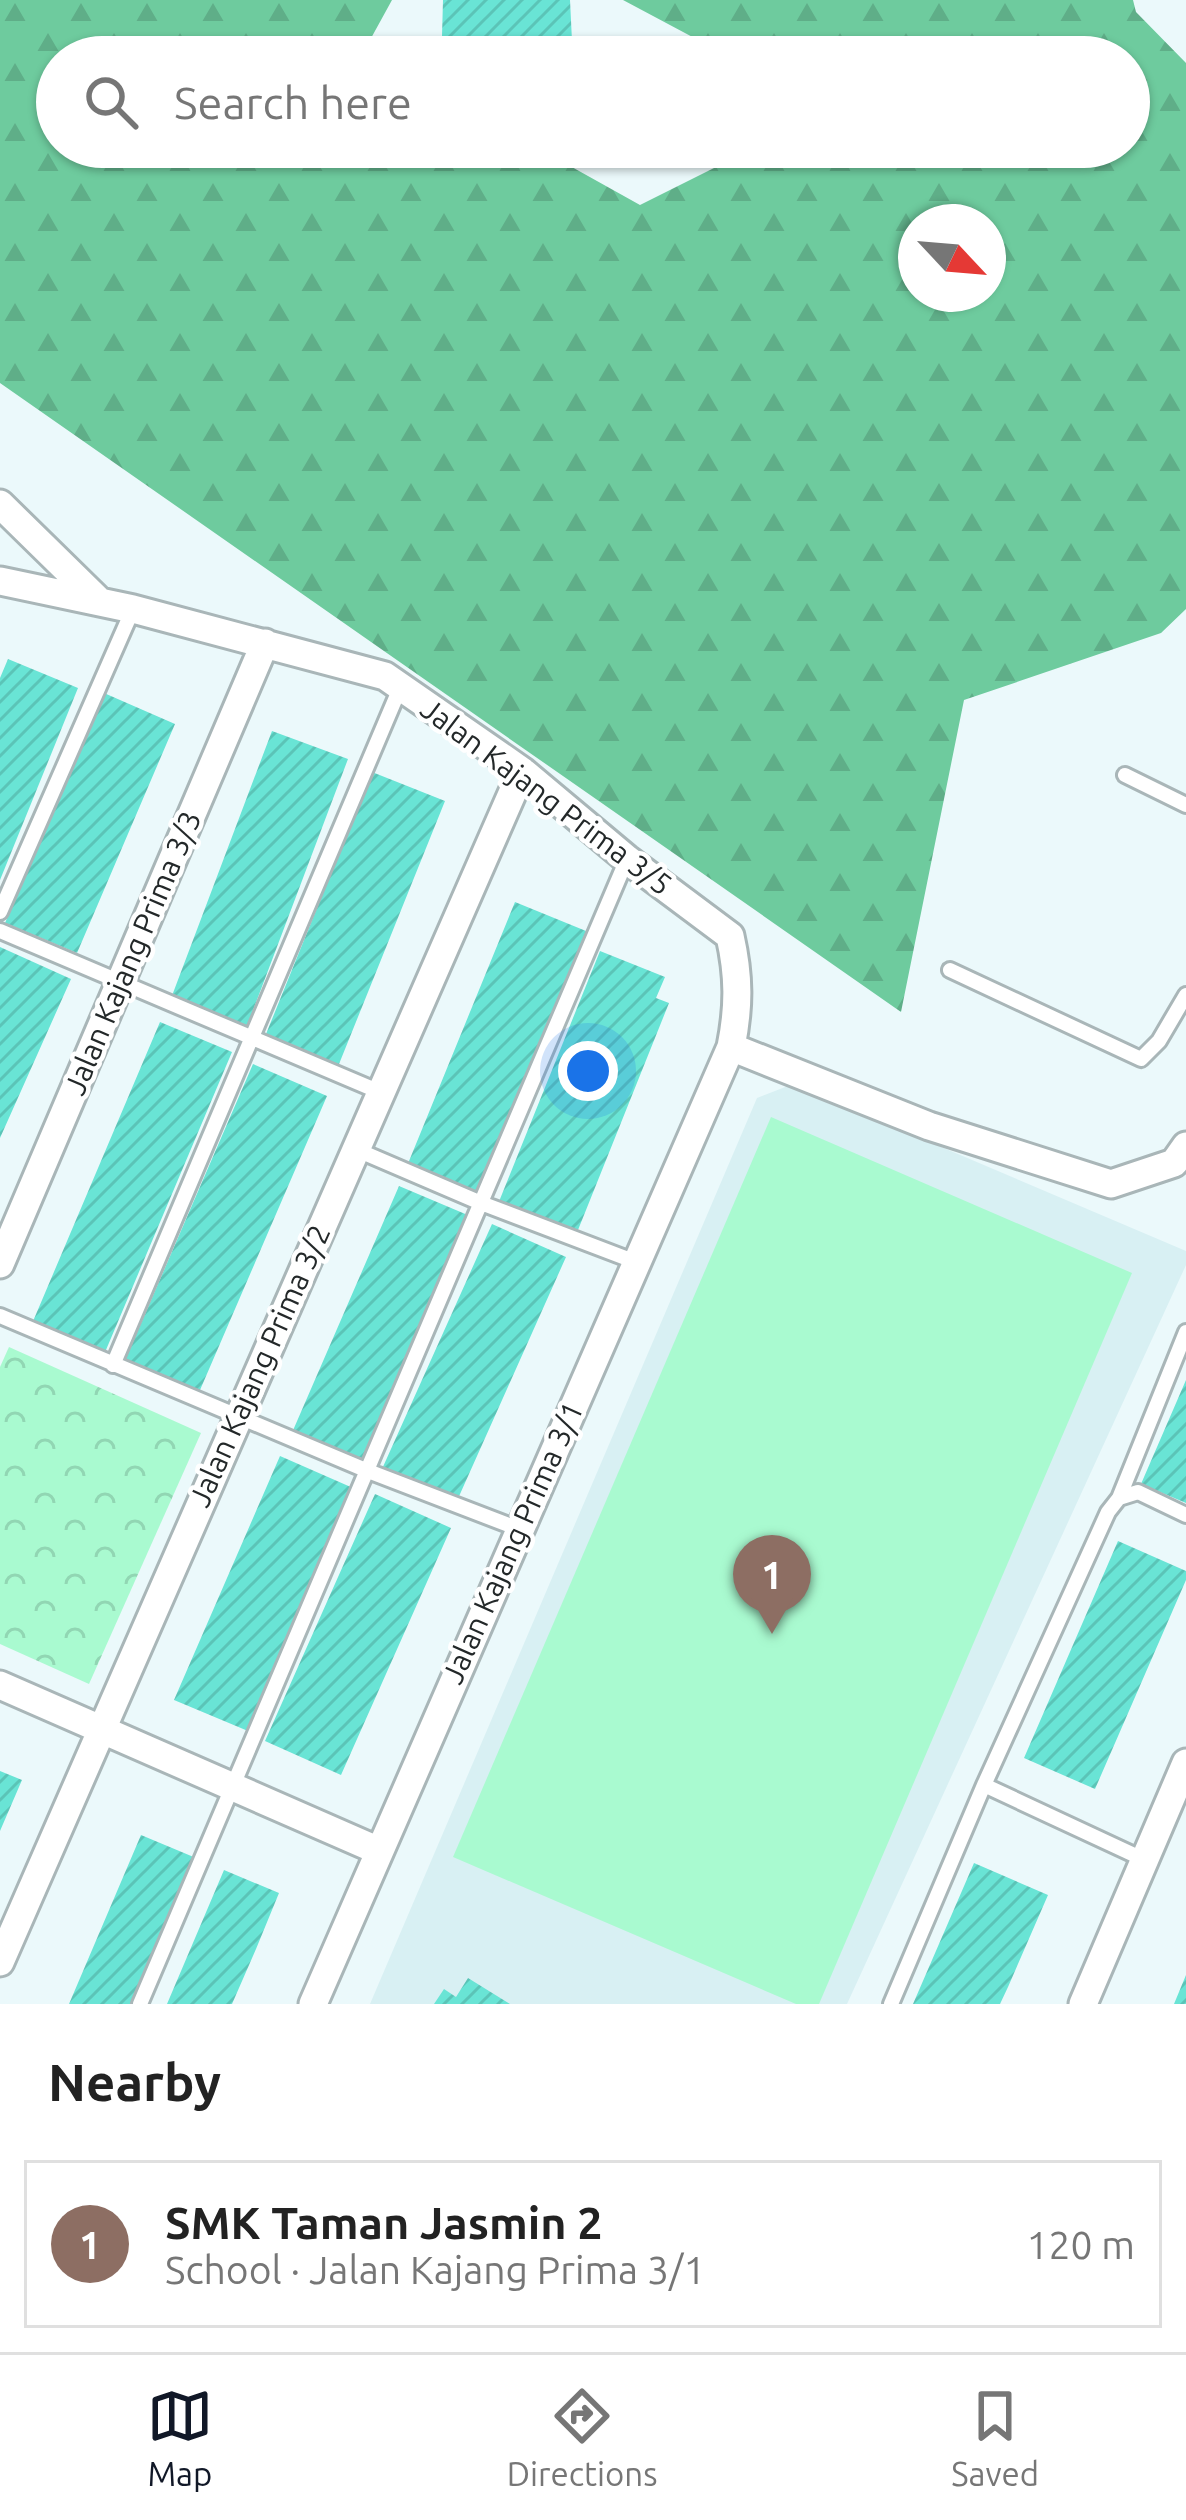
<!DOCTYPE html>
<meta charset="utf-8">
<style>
:root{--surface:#fff;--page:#f2f2f2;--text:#222;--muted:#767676;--line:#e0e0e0;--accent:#111827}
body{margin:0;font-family:Ubuntu,sans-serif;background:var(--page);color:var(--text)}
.compass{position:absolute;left:898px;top:204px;width:108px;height:108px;border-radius:50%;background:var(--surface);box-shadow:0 3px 9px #0004;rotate:116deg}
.you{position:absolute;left:588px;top:1071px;width:42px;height:42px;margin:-30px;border:9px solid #fff;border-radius:50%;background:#1a73e8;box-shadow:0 0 0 18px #1a73e833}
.badge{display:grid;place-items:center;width:78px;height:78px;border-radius:50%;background:var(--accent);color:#fff;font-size:39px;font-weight:700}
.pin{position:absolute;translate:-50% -99px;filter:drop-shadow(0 3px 6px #0008)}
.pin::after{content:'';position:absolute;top:63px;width:42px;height:36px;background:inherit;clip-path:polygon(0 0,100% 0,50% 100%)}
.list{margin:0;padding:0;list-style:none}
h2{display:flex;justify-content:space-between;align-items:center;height:156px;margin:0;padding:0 48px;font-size:51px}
h2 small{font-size:39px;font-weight:400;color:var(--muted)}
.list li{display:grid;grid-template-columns:78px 1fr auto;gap:36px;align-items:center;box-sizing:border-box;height:168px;margin:0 24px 24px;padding:0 24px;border:3px solid var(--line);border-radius:0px}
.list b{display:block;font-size:45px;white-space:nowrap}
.list p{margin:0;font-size:39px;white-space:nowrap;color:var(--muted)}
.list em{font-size:39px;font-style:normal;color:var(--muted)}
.icon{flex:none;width:66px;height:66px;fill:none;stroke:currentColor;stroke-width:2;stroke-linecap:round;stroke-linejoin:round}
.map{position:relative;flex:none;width:1186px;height:2004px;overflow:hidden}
.search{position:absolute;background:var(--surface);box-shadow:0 3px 9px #0004;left:36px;right:36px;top:36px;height:132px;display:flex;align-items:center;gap:30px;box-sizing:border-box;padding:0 42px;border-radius:66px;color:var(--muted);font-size:45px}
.sheet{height:348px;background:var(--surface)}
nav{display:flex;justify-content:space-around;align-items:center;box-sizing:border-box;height:168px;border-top:3px solid var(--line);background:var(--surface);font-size:33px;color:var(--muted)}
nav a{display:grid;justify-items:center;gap:6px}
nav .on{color:var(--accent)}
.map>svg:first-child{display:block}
.built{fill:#d8f0f3}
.forest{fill:url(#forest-firs);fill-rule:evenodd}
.park{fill:url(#park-crowns)}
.pitch{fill:#a9fad0}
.building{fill:url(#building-hatch)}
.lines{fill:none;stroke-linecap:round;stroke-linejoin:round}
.service-casing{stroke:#a9b6b8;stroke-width:20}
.minor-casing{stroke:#a9b6b8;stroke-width:33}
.service{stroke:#fff;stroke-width:14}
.minor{stroke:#fff;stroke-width:27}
.labels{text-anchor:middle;stroke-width:9;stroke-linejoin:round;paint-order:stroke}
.street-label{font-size:30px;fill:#232829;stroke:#fff}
</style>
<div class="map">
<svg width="1186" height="2004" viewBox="0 0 1186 2004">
<defs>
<pattern id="forest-firs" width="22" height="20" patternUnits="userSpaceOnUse" patternTransform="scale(3)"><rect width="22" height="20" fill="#6ecb9e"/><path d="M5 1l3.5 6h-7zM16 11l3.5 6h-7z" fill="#5fae88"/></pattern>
<pattern id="park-crowns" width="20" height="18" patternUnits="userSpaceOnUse" patternTransform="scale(3)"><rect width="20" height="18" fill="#a9fad0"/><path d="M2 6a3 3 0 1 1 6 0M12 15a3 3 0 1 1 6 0" fill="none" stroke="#91d6b3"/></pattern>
<pattern id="building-hatch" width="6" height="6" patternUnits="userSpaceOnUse" patternTransform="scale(3)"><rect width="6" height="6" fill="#69e4d5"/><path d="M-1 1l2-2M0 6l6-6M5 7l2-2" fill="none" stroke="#5bc4b7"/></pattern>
</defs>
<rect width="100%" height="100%" fill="#ebf9fb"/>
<path class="built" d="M793,1084L1186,1251V1265L847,2004H370L757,1098Z"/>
<path class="forest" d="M0,0H392L364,51L374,57H57V147H536L640,205L742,154L744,147H1129V57H730L623,0H1133L1136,12L1186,63V609L1161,633L964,700L901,1012L0,383ZM916,222H988V294H916Z"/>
<path class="park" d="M9,1347L201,1433L89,1684L0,1644V1367Z"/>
<path class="pitch" d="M771,1117L1132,1273L819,2004H796L453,1857Z"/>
<path class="building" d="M443,0H570L572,41L563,57H453L442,36Z
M8,659L78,688L0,880V678Z
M104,693L175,724L77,953L5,923Z
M272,731L348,759L246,1029L170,1001Z
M372,772L445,801L337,1069L264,1039Z
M515,902L586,931L478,1195L407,1166Z
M0,947L71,979L0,1138Z
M600,951L665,977L656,998L669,1003L576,1235L498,1204Z
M160,1022L232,1052L103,1357L31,1326Z
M253,1064L327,1096L197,1397L123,1365Z
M399,1186L470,1216L362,1466L291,1435Z
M492,1224L566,1257L456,1503L382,1469Z
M1186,1380V1503L1141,1484Z
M280,1456L353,1488L248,1731L174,1700Z
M375,1494L451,1528L341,1775L265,1741Z
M1118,1541L1186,1571V1580L1095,1789L1024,1758Z
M0,1771L22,1780L0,1831Z
M141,1835L196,1858L134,2004H69Z
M974,1863L1048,1895L1008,1987L1000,2004H913Z
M224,1870L279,1893L256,1949L232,2004H167Z
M1186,1975V2004H1174Z
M468,1978L510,2004H434L444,1989L456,1997Z"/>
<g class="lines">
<g class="service-casing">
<path id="service" d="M1125,775L1186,805
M0,912L133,609
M0,931L380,1092
M950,970L1141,1059L1159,1041L1186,995
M355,1149L481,1203L636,1262
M0,1316L368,1471L519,1529
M113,1365L400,688
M1119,1498L1186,1332
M984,1785L1108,1512L1119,1498L1138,1492L1186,1515
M140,2004L627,859
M891,2004L984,1785L1145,1860"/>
</g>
<g class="minor-casing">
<path id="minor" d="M0,504L99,601
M0,581L133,609L385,676L522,771L627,859L730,936C739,976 739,1007 731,1047L313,2004
M731,1047L929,1126L1111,1184L1174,1163L1186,1146
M0,1264L265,643
M0,1685L377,1850
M0,1962L522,771
M1083,2004L1186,1763"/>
</g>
<use href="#service" class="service"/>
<use href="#minor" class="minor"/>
</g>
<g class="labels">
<g class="street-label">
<text transform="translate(546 797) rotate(37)" y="10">Jalan Kajang Prima 3/5</text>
<text transform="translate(133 953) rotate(-67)" y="10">Jalan Kajang Prima 3/3</text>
<text transform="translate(260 1366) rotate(-66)" y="10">Jalan Kajang Prima 3/2</text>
<text transform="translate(513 1543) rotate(-66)" y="10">Jalan Kajang Prima 3/1</text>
</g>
</g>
</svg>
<svg class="compass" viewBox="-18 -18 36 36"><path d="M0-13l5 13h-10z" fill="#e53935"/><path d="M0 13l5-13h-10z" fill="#767676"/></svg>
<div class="you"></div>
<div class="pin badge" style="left:772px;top:1634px;background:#8d6e63">1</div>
<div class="search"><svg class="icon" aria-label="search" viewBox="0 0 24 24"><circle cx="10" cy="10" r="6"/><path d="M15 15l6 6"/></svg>Search here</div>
</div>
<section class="sheet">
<h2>Nearby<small></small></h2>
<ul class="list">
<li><span class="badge" style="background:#8d6e63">1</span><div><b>SMK Taman Jasmin 2</b><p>School · Jalan Kajang Prima 3/1</p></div><em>120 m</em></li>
</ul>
</section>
<nav>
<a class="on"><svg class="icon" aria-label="map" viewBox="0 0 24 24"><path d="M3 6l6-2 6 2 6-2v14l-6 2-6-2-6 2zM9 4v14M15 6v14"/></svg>Map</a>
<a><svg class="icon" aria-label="directions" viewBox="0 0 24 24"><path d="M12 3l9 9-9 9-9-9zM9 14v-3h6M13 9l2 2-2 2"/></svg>Directions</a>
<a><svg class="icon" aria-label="saved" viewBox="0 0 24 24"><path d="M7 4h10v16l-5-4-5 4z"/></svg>Saved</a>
</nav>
